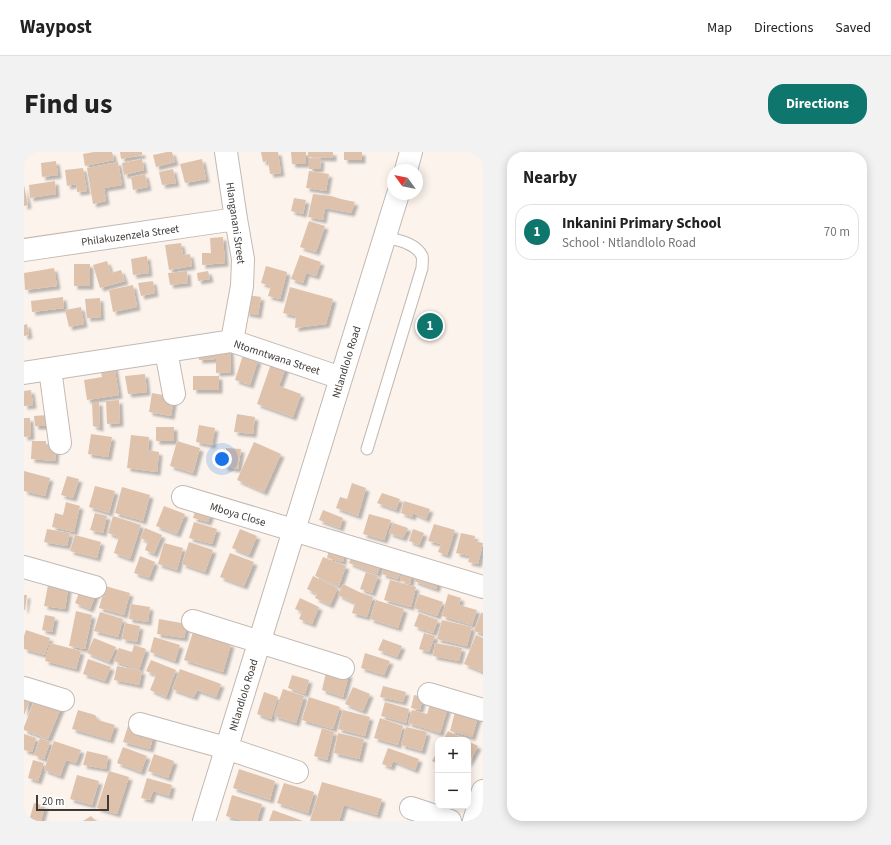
<!DOCTYPE html>
<meta charset="utf-8">
<style>
:root{--surface:#fff;--page:#f2f2f2;--text:#222;--muted:#767676;--line:#e0e0e0;--accent:#0f766e}
body{margin:0;font-family:"Source Sans 3",sans-serif;background:var(--page);color:var(--text)}
.controls{position:absolute;right:12px;bottom:12px;display:grid;overflow:hidden;border-radius:8px;box-shadow:0 2px 10px #0003}
.controls button{width:36px;height:36px;display:grid;place-items:center;padding:0;border:0;border-bottom:1px solid var(--line);background:var(--surface);color:var(--text);font:20px sans-serif}
.compass{position:absolute;left:363px;top:12px;width:36px;height:36px;border-radius:50%;background:var(--surface);box-shadow:0 2px 10px #0003;rotate:303deg}
.scale{position:absolute;left:12px;bottom:10px;width:73px;box-sizing:border-box;padding-left:4px;border:2px solid #3f3b38;border-top:0;font-size:11px;line-height:14px;white-space:nowrap;color:#3f3b38;-webkit-text-stroke:3px #fff;paint-order:stroke}
.you{position:absolute;left:198px;top:307px;width:14px;height:14px;margin:-10px;border:3px solid #fff;border-radius:50%;background:#1a73e8;box-shadow:0 0 0 6px #1a73e833}
.badge{display:grid;place-items:center;width:26px;height:26px;border-radius:50%;background:var(--accent);color:#fff;font-size:13px;font-weight:700}
.pin{position:absolute;translate:-50% -50%;border:2px solid #fff;box-shadow:0 1px 4px #0006}
.list{margin:0;padding:0;list-style:none}
h2{display:flex;justify-content:space-between;align-items:center;height:52px;margin:0;padding:0 16px;font-size:17px}
h2 small{font-size:13px;font-weight:400;color:var(--muted)}
.list li{display:grid;grid-template-columns:26px 1fr auto;gap:12px;align-items:center;box-sizing:border-box;height:56px;margin:0 8px 8px;padding:0 8px;border:1px solid var(--line);border-radius:16px}
.list b{display:block;font-size:15px;white-space:nowrap}
.list p{margin:0;font-size:13px;white-space:nowrap;color:var(--muted)}
.list em{font-size:13px;font-style:normal;color:var(--muted)}
.map{position:relative;flex:none;width:459px;height:669px;overflow:hidden;border-radius:16px}
header{display:flex;align-items:center;gap:24px;box-sizing:border-box;height:56px;padding:0 20px;background:var(--surface);border-bottom:1px solid var(--line)}
header strong{font-size:19px}
nav{display:flex;gap:22px;margin-inline-start:auto;font-size:14px}
.intro{display:flex;align-items:center;justify-content:space-between;box-sizing:border-box;height:96px;padding:0 24px}
h1{margin:0;font-size:28px}
.button{padding:10px 18px;border-radius:16px;background:var(--accent);color:#fff;font-size:14px;font-weight:700}
main{display:flex;gap:24px;padding:0 24px}
aside{flex:1;background:var(--surface);border-radius:16px;box-shadow:0 2px 10px #0003}
.map>svg:first-child{display:block}
.building{fill:#dec2ac;filter:url(#shadow)}
.lines{fill:none;stroke-linecap:round;stroke-linejoin:round}
.service-casing{stroke:#c2b9b3;stroke-width:13}
.minor-casing{stroke:#c2b9b3;stroke-width:24}
.service{stroke:#fff;stroke-width:11}
.minor{stroke:#fff;stroke-width:22}
.labels{text-anchor:middle;stroke-width:3;stroke-linejoin:round;paint-order:stroke}
.street-label{font-size:11px;fill:#3f3b38;stroke:#fff}
</style>
<header>
<strong>Waypost</strong>
<nav><a>Map</a><a>Directions</a><a>Saved</a></nav>
</header>
<div class="intro"><h1>Find us</h1><a class="button">Directions</a></div>
<main>
<div class="map">
<svg width="459" height="669" viewBox="0 0 459 669">
<defs>
<filter id="shadow"><feDropShadow dx="3.5" dy="3.5" stdDeviation="1" flood-color="#0004"/></filter>
</defs>
<rect width="100%" height="100%" fill="#fcf3ec"/>
<path class="building" d="M70,0H88L90,8L61,14L59,2Z
M96,0H118V3L97,7Z
M143,0H148L151,10L132,15L129,3Z
M237,0H254L257,21L246,22L244,9L239,10Z
M267,0H282V12H268Z
M284,0H309V6L284,5Z
M320,0H338V8H320Z
M285,6L297,7L296,17H285Z
M118,7L120,18L100,23L98,11Z
M178,7L182,27L161,31L156,12Z
M32,9L34,23L18,25L17,11Z
M94,10L98,33L80,36L82,49L69,52L63,16Z
M59,16L63,39L53,40L52,32L43,34L41,18Z
M149,17L152,31L138,33L135,20Z
M285,19L305,22L302,39L282,36Z
M121,22L124,35L109,38L107,25Z
M31,29L32,42L6,46L5,33Z
M0,33L4,53L0,54Z
M289,42L307,44L317,47L331,50L327,61L301,56L299,68L284,65Z
M270,46L282,48L279,62L267,59Z
M285,69L301,74L292,100L276,95Z
M199,85L201,111L178,113V101H187L186,86Z
M157,91L159,103L166,102L168,114L145,118L141,93Z
M276,103L297,110L292,124L282,121L279,131L267,127Z
M123,104L125,121L109,123L107,107Z
M83,109L87,121L97,118L101,129L76,136L69,113Z
M50,112H66V134H50Z
M242,114L263,120L256,147L244,144L247,134L237,131Z
M30,116L33,134L1,138L0,121Z
M163,119L164,131L146,133L144,121Z
M184,119L186,127L174,129L173,121Z
M129,129L131,141L117,144L114,131Z
M109,133L113,155L89,160L85,138Z
M266,135L309,147L302,172L271,176L272,164L259,161Z
M224,143L237,145L234,163L222,161Z
M39,145L40,156L8,160L7,149Z
M76,146L77,165L63,166L61,147Z
M57,155L60,172L45,175L41,158Z
M3,172L5,183L0,184V173Z
M206,196L207,220L192,221V207L175,208V197Z
M219,203L234,208L226,233L211,228Z
M248,209L262,215L255,234L277,242L269,265L233,252Z
M90,213L95,243L63,248L60,228L78,225L76,216Z
M121,222L123,240L104,242L101,224Z
M169,224H195V238H169Z
M7,238L9,253L0,254V239Z
M128,241L150,245L147,264L125,260Z
M95,248L96,271L83,272L82,249Z
M68,250H75L76,276L69,274Z
M213,262L231,265L229,282L210,280Z
M24,263V274H11L10,264Z
M0,266H6L7,284L0,285Z
M175,273L191,276L188,293L172,290Z
M132,275H150V289H132Z
M67,282L88,285L84,305L64,302Z
M107,283L125,285L124,298L135,300L133,320L103,316Z
M8,289H22V294H32L31,309L7,307Z
M153,289L176,296L169,321L146,314Z
M230,290L257,302L240,340L213,328Z
M202,296L217,297L214,317L200,315Z
M0,319L26,326L21,344L0,339Z
M43,324L55,327L49,346L37,343Z
M328,331L342,336L334,364L312,356L316,345L323,347Z
M71,334L91,339L85,361L65,355Z
M98,335L126,343L119,369L91,361Z
M358,341L376,347L372,358L353,351Z
M380,349L406,357L402,367L389,361L388,365L377,361Z
M42,350L56,354L50,380L28,375L31,361L39,363Z
M173,353L188,357L184,370L169,366Z
M140,354L161,362L153,382L132,374Z
M299,358L319,366L316,376L295,368Z
M71,361L83,364L79,381L66,378Z
M345,362L367,368L360,388L339,382Z
M89,364L117,373L106,407L90,401L95,385L84,381Z
M170,370L193,377L188,392L165,386Z
M369,371L384,376L379,386L365,381Z
M410,372L431,378L423,403L414,400L417,392L404,389Z
M121,376L138,383L130,402L121,398L124,389L116,386Z
M23,377L46,381L43,394L20,390Z
M216,377L233,384L225,403L208,396Z
M389,377L400,381L395,393L385,389Z
M437,381L451,384L450,389L459,391L454,412L444,410L446,404L432,401Z
M51,383L77,390L73,406L46,399Z
M165,390L189,398L181,420L158,412Z
M140,391L159,396L153,418L134,412Z
M306,392L320,396L319,410L303,406Z
M330,398L359,408L353,422L325,411Z
M206,401L230,410L220,434L196,425Z
M116,404L131,410L125,426L110,421Z
M299,405L322,414L315,434L291,424Z
M362,408L379,414L374,427L358,422Z
M380,414L389,418L386,432L376,428Z
M394,418L416,425L412,437L390,429Z
M342,420L354,424L348,441L336,437Z
M289,424L314,436L306,453L291,446L293,442L283,437Z
M25,428L45,431L41,457L20,454Z
M366,428L392,435L387,455L360,448Z
M319,432L335,440L349,445L343,465L328,461L331,451L314,443Z
M58,433L73,439L66,457L51,451Z
M81,434L106,441L100,463L75,456Z
M395,442L419,450L413,464L390,456Z
M424,442L437,446L435,453L453,458L448,473L418,464Z
M0,443H3L1,458H0Z
M276,446L295,455L288,472L275,467L278,460L271,457Z
M352,448L380,457L374,476L346,467Z
M107,452L126,455L124,470L105,467Z
M52,459L68,463L61,497L45,494Z
M76,460L99,467L94,485L70,479Z
M395,461L414,468L409,481L390,474Z
M457,461H459V482L450,479Z
M21,463L31,465L28,480L18,478Z
M135,467L163,472L160,486L133,482Z
M418,468L448,475L443,494L413,487Z
M101,471L116,474L113,490L98,487Z
M2,478L26,486L21,503L0,497V484Z
M169,480L207,492L199,520L160,508Z
M400,481L411,484L405,500L395,497Z
M452,483L459,486V520L440,512Z
M130,485L156,493L151,509L126,500Z
M70,486L92,495L85,510L63,501Z
M359,487L378,494L373,505L354,498Z
M26,491L57,499L52,517L21,509Z
M411,491L438,496L435,509L409,504Z
M110,493L122,497L115,518L90,509L95,496L108,500Z
M341,501L366,509L360,523L337,516Z
M64,507L87,515L81,529L59,522Z
M127,508L152,518L142,545L126,538L132,523L122,519Z
M93,514L118,519L115,533L90,528Z
M303,516L325,522L319,545L298,538Z
M156,517L197,532L192,545L173,538L170,545L148,537Z
M268,523L285,528L281,542L264,536Z
M359,534L382,540L379,550L356,545Z
M329,535L346,542L339,559L321,552Z
M259,537L280,544L272,571L250,564Z
M240,540L254,545L247,567L233,562Z
M13,541L39,551L24,587L0,578V575Z
M0,543L7,546L0,563Z
M390,543L399,545L396,558L387,556Z
M285,545L316,555L309,577L278,568Z
M407,549L424,555L416,581L384,571L388,558L403,562Z
M361,550L385,557L382,571L357,564Z
M432,556L455,562L448,585L426,579Z
M54,558L71,563L74,568L91,573L86,588L48,577Z
M319,558L346,565L341,584L314,577Z
M356,566L379,574L374,593L350,586Z
M104,574L130,581L126,597L99,590Z
M382,575L403,580L398,599L377,593Z
M298,576L310,580L303,608L290,604Z
M424,579L442,588H419Z
M314,581L340,587L335,607L310,601Z
M0,582L12,586L8,600L0,598Z
M16,586L26,590L20,607L10,603Z
M30,589L57,598L52,611L42,608L36,624L20,618Z
M444,589L454,594L444,612Z
M99,595L123,604L117,620L93,611Z
M364,596L395,607L391,618L369,609L367,615L358,612Z
M414,598V612L408,609Z
M63,599L84,604L82,617L59,613Z
M130,602L150,609L144,626L124,619Z
M9,608L20,611L14,629L4,626Z
M215,617L251,629L246,648L209,636Z
M85,619L105,625L93,662L73,656Z
M53,623L75,629L68,653L46,647Z
M123,626L148,633L145,644L129,639L126,648L117,646Z
M298,630L358,647L353,663L320,653L315,669H286Z
M260,631L290,640L284,661L253,651Z
M208,643L238,652L233,669H220L202,664Z
M10,651L21,654L17,669H5Z
M249,658L279,669H245Z
M67,664L72,669H59Z"/>
<g class="lines">
<g class="service-casing">
<path id="service" d="M343,297L398,116C398,113 399,107 398,104C392,91 373,88 361,85"/>
</g>
<g class="minor-casing">
<path id="minor" d="M202,0L212,67L219,107L218,134L208,189
M382,18L387,0
M0,98L212,67
M142,199L150,242
M26,217L36,291
M0,221L208,189L317,226
M159,345L459,435
M0,415L71,435
M169,469L319,516
M0,536L39,548
M405,542L459,558
M116,572L202,596L273,620
M387,656L426,669
M180,669L374,42
M450,669L459,639"/>
</g>
<use href="#service" class="service"/>
<use href="#minor" class="minor"/>
</g>
<g class="labels">
<g class="street-label">
<text transform="translate(212 71) rotate(82)" y="4">Hlanganani Street</text>
<text transform="translate(106 83) rotate(-8)" y="4">Philakuzenzela Street</text>
<text transform="translate(253 205) rotate(18)" y="4">Ntomntwana Street</text>
<text transform="translate(322 210) rotate(-73)" y="4">Ntlandlolo Road</text>
<text transform="translate(214 362) rotate(17)" y="4">Mboya Close</text>
<text transform="translate(219 543) rotate(-73)" y="4">Ntlandlolo Road</text>
</g>
</g>
</svg>
<div class="controls">
<button>+</button>
<button>−</button>
</div>
<svg class="compass" viewBox="-18 -18 36 36"><path d="M0-13l5 13h-10z" fill="#e53935"/><path d="M0 13l5-13h-10z" fill="#767676"/></svg>
<div class="scale">20 m</div>
<div class="you"></div>
<div class="pin badge" style="left:406px;top:174px">1</div>
</div>
<aside>
<h2>Nearby<small></small></h2>
<ul class="list">
<li><span class="badge">1</span><div><b>Inkanini Primary School</b><p>School · Ntlandlolo Road</p></div><em>70 m</em></li>
</ul>
</aside>
</main>
